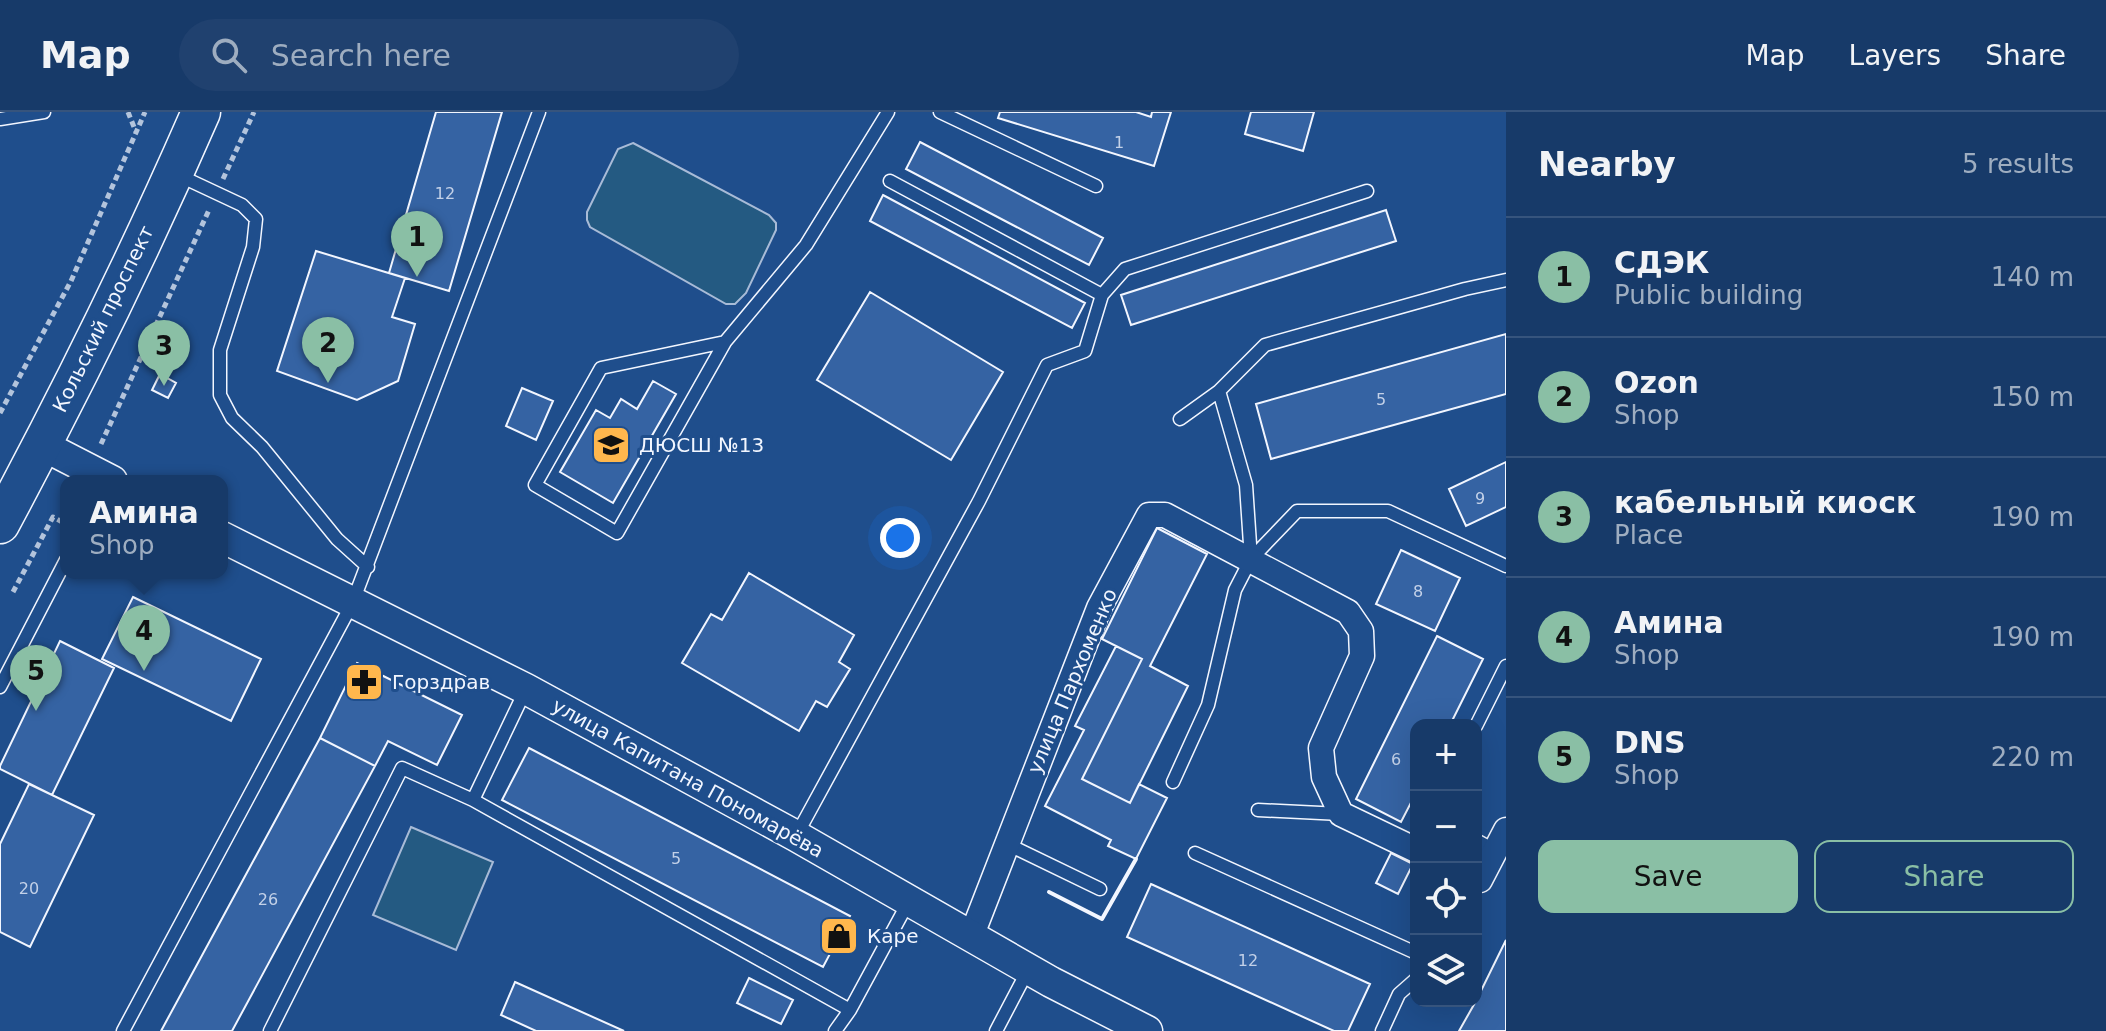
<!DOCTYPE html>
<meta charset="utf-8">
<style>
:root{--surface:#173a69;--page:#20416f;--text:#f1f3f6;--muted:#9eadc0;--line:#36547d;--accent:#8abfa5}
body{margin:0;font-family:"DejaVu Sans",sans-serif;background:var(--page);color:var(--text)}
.controls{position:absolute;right:24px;bottom:24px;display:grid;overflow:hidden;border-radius:16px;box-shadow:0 8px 32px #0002}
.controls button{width:72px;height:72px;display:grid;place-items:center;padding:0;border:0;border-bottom:2px solid var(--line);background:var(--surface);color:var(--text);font:40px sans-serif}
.you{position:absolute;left:900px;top:426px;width:28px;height:28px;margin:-20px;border:6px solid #fff;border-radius:50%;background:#1a73e8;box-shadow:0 0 0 12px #1a73e833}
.badge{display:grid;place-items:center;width:52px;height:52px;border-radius:50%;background:var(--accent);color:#111;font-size:26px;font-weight:700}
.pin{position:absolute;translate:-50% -66px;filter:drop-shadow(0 2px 4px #0008)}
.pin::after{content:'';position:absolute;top:42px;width:28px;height:24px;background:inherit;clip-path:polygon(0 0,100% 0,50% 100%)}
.popup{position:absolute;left:60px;top:363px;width:168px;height:104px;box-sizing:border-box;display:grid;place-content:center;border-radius:16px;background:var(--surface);filter:drop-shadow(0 2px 6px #0005);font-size:26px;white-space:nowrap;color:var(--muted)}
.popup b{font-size:30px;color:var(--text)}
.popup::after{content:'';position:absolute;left:50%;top:100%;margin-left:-16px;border:16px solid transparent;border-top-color:var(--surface)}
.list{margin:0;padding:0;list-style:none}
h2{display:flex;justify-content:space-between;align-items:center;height:104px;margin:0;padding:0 32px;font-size:34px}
h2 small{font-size:26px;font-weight:400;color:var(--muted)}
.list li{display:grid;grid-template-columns:52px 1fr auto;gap:24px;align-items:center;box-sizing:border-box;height:120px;padding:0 32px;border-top:2px solid var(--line)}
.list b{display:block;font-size:30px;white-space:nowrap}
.list p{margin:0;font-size:26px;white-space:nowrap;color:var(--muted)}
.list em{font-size:26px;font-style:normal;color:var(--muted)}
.actions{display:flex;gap:16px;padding:24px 32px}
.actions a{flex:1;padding:18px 0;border:2px solid var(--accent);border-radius:16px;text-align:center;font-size:28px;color:var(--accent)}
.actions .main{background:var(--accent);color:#111}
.icon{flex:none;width:44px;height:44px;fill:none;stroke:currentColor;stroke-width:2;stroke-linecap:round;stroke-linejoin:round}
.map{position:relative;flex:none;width:1506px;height:919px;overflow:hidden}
header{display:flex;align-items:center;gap:48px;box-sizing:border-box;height:112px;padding:0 40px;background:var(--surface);border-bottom:2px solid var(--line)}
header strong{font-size:38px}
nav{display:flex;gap:44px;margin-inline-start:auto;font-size:28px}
.search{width:560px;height:72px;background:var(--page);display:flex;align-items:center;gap:20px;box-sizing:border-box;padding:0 28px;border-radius:44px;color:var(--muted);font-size:30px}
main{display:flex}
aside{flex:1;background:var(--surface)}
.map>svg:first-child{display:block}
.green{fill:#245a82;stroke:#a8bbd7;stroke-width:2}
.building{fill:#3563a3;stroke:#f2f6ff;stroke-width:2}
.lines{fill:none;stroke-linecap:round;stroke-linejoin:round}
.service-casing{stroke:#f2f6ff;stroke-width:15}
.minor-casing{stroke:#f2f6ff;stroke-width:27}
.tertiary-casing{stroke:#f2f6ff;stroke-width:33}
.primary-casing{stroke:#f2f6ff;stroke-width:41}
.path{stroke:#b3c4dc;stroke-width:5;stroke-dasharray:6 4;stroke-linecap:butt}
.service{stroke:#1f4e8c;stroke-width:12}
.minor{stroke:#1f4e8c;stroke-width:24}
.tertiary{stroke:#1f4e8c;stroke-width:30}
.primary{stroke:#1f4e8c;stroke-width:38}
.wall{stroke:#f2f6ff;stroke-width:4}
.labels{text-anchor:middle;stroke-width:6;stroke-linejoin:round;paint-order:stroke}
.number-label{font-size:16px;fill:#c3d1e8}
.street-label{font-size:20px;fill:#f2f6ff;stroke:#1f4e8c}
.poi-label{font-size:20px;fill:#f2f6ff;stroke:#1f4e8c;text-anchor:start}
</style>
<header>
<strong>Map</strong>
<div class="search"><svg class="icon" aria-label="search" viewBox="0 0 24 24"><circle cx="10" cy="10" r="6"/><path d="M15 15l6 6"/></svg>Search here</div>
<nav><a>Map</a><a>Layers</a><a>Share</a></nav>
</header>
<main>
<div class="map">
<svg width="1506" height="919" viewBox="0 0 1506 919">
<rect width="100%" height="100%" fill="#1f4e8c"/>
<path class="green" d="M633,31L769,103L776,111V118L746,181L735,192H726L590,115L587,108V100L618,37Z
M411,715L493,750L456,838L373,803Z"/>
<path class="building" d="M436,0H502L449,179L389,161Z
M1000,0H1136L1151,5L1152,0H1171L1154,54L998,6Z
M1251,0H1314L1303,39L1245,22Z
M920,30L1103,126L1089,153L906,57Z
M883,83L1085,191L1072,216L870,109Z
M1386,98L1396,129L1131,213L1121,183Z
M316,139L405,166L392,205L415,212L398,269L357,288L277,259Z
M870,180L1003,260L951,348L817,268Z
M1506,222V282L1271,347L1256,292Z
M160,262L176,271L168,286L152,278Z
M653,269L676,282L613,391L560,360L596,298L610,306L621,287L637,297Z
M522,276L553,289L536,328L506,314Z
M1506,350V395L1466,414L1449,377Z
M1157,416L1207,442L1150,554L1188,574L1130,691L1082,667L1142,547L1102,527Z
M1401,438L1460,466L1435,519L1376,492Z
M749,461L854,523L839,550L850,557L827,595L816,589L799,619L682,551L711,502L722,508Z
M133,485L261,547L231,609L102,547Z
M1437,524L1483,547L1450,613H1416V681L1401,710L1356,687Z
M60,529L114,556L52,683L0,657V654Z
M1116,534L1142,547L1082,667L1130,691L1139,672L1167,686L1136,747L1108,734L1111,728L1045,694L1084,618L1075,614Z
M357,551L462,603L437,653L388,629L375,654L320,626Z
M320,626L375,654L232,919H161Z
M529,636L850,804L823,855L502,688Z
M29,672L94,703L30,835L0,820V732Z
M1391,741L1413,752L1398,782L1376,771Z
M1151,772L1370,872L1348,919H1334L1127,825Z
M1506,828V919H1459L1476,889Z
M749,866L793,888L781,912L737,891Z
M515,870L624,919H536L501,903Z"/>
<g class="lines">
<g class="service-casing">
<path id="service" d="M940,0L1096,74
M0,7L44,0
M178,63L242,93L256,107L253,135L220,238V283L232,306L262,335L337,427L368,455
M890,69L1102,183L1125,157L1367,79
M725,230L601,256L535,373L617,421L725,230L806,133L888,0
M1180,307L1219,279
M1251,447L1246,373L1219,279L1265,233L1465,177L1506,168
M0,575L66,448
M1476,614L1506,554
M1173,670L1208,593L1235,478L1251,447L1297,399H1388L1506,454
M473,688L526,577
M1258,698L1341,702
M796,724L979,389L1047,253L1085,239L1102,183
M1476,728L1496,739
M1005,731L1100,777
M1195,741L1416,841
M123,919L352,492L539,0
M270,919L402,656L473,688L850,898L909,789
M835,919L850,898
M996,919L1028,858
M1382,919L1399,882L1416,867"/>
</g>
<g class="minor-casing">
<path id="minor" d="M1476,766L1480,768L1506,718
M971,825L1099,496L1149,403H1165L1348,500L1361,519L1362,544L1321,636L1324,665L1341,702L1416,738"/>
</g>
<g class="tertiary-casing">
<path id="tertiary" d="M42,333L112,369
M222,425L526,577L796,724L1051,870L1147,919"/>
</g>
<g class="primary-casing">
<path id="primary" d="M0,412C72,278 140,140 201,0"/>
</g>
<path class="path" d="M128,0L136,20
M223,67L254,0
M0,301L71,169L145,0
M101,332L209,98
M13,480L53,405L66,412"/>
<use href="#service" class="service"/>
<use href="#minor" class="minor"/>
<use href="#tertiary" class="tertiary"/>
<use href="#primary" class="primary"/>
<path class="wall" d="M1049,780L1102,807L1136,747"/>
</g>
<defs>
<g id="school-square" transform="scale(2)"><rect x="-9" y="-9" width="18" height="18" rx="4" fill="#ffb74d" stroke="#1f4e8c"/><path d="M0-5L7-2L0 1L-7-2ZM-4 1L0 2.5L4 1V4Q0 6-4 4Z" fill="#111"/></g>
<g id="pharmacy-square" transform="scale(2)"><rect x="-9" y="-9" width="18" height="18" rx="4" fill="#ffb74d" stroke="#1f4e8c"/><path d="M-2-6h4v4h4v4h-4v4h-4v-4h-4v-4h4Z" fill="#111"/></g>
<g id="shop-square" transform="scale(2)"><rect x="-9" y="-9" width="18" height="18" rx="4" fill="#ffb74d" stroke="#1f4e8c"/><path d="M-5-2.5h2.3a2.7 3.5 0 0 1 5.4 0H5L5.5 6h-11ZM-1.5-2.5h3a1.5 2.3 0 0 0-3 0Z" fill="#111"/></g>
</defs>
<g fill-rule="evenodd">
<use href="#school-square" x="611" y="333"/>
<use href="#pharmacy-square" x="364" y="570"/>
<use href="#shop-square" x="839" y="824"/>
</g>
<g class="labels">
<g class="number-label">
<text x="1119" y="36">1</text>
<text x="445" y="87">12</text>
<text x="1381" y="293">5</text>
<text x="1480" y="392">9</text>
<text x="1418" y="485">8</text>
<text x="1396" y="653">6</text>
<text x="676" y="752">5</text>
<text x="29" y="782">20</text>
<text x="268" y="793">26</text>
<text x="1248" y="854">12</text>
</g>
<g class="street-label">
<text transform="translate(103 207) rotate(-64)" y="7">Кольский проспект</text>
<text transform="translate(1072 569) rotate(-67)" y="7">улица Пархоменко</text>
<text transform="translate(688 666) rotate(29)" y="7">улица Капитана Пономарёва</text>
</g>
<g class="poi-label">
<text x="639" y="340">ДЮСШ №13</text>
<text x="392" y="577">Горздрав</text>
<text x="867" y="831">Каре</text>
</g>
</g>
</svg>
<div class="controls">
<button>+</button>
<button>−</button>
<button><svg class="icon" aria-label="locate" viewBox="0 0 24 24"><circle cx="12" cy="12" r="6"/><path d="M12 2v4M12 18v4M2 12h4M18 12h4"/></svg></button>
<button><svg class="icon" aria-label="layers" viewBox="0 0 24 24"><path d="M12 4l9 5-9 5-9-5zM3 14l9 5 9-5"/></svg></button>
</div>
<div class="you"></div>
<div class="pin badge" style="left:417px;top:165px">1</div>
<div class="pin badge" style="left:328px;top:271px">2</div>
<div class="pin badge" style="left:164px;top:274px">3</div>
<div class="pin badge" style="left:144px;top:559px">4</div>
<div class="popup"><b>Амина</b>Shop</div>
<div class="pin badge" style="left:36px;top:599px">5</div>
</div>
<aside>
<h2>Nearby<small>5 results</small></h2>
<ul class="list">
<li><span class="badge">1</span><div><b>СДЭК</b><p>Public building</p></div><em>140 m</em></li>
<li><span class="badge">2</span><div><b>Ozon</b><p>Shop</p></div><em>150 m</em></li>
<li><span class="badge">3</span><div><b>кабельный киоск</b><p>Place</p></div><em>190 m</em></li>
<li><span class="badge">4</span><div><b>Амина</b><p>Shop</p></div><em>190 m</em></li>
<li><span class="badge">5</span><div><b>DNS</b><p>Shop</p></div><em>220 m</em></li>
</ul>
<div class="actions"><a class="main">Save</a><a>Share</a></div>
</aside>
</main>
